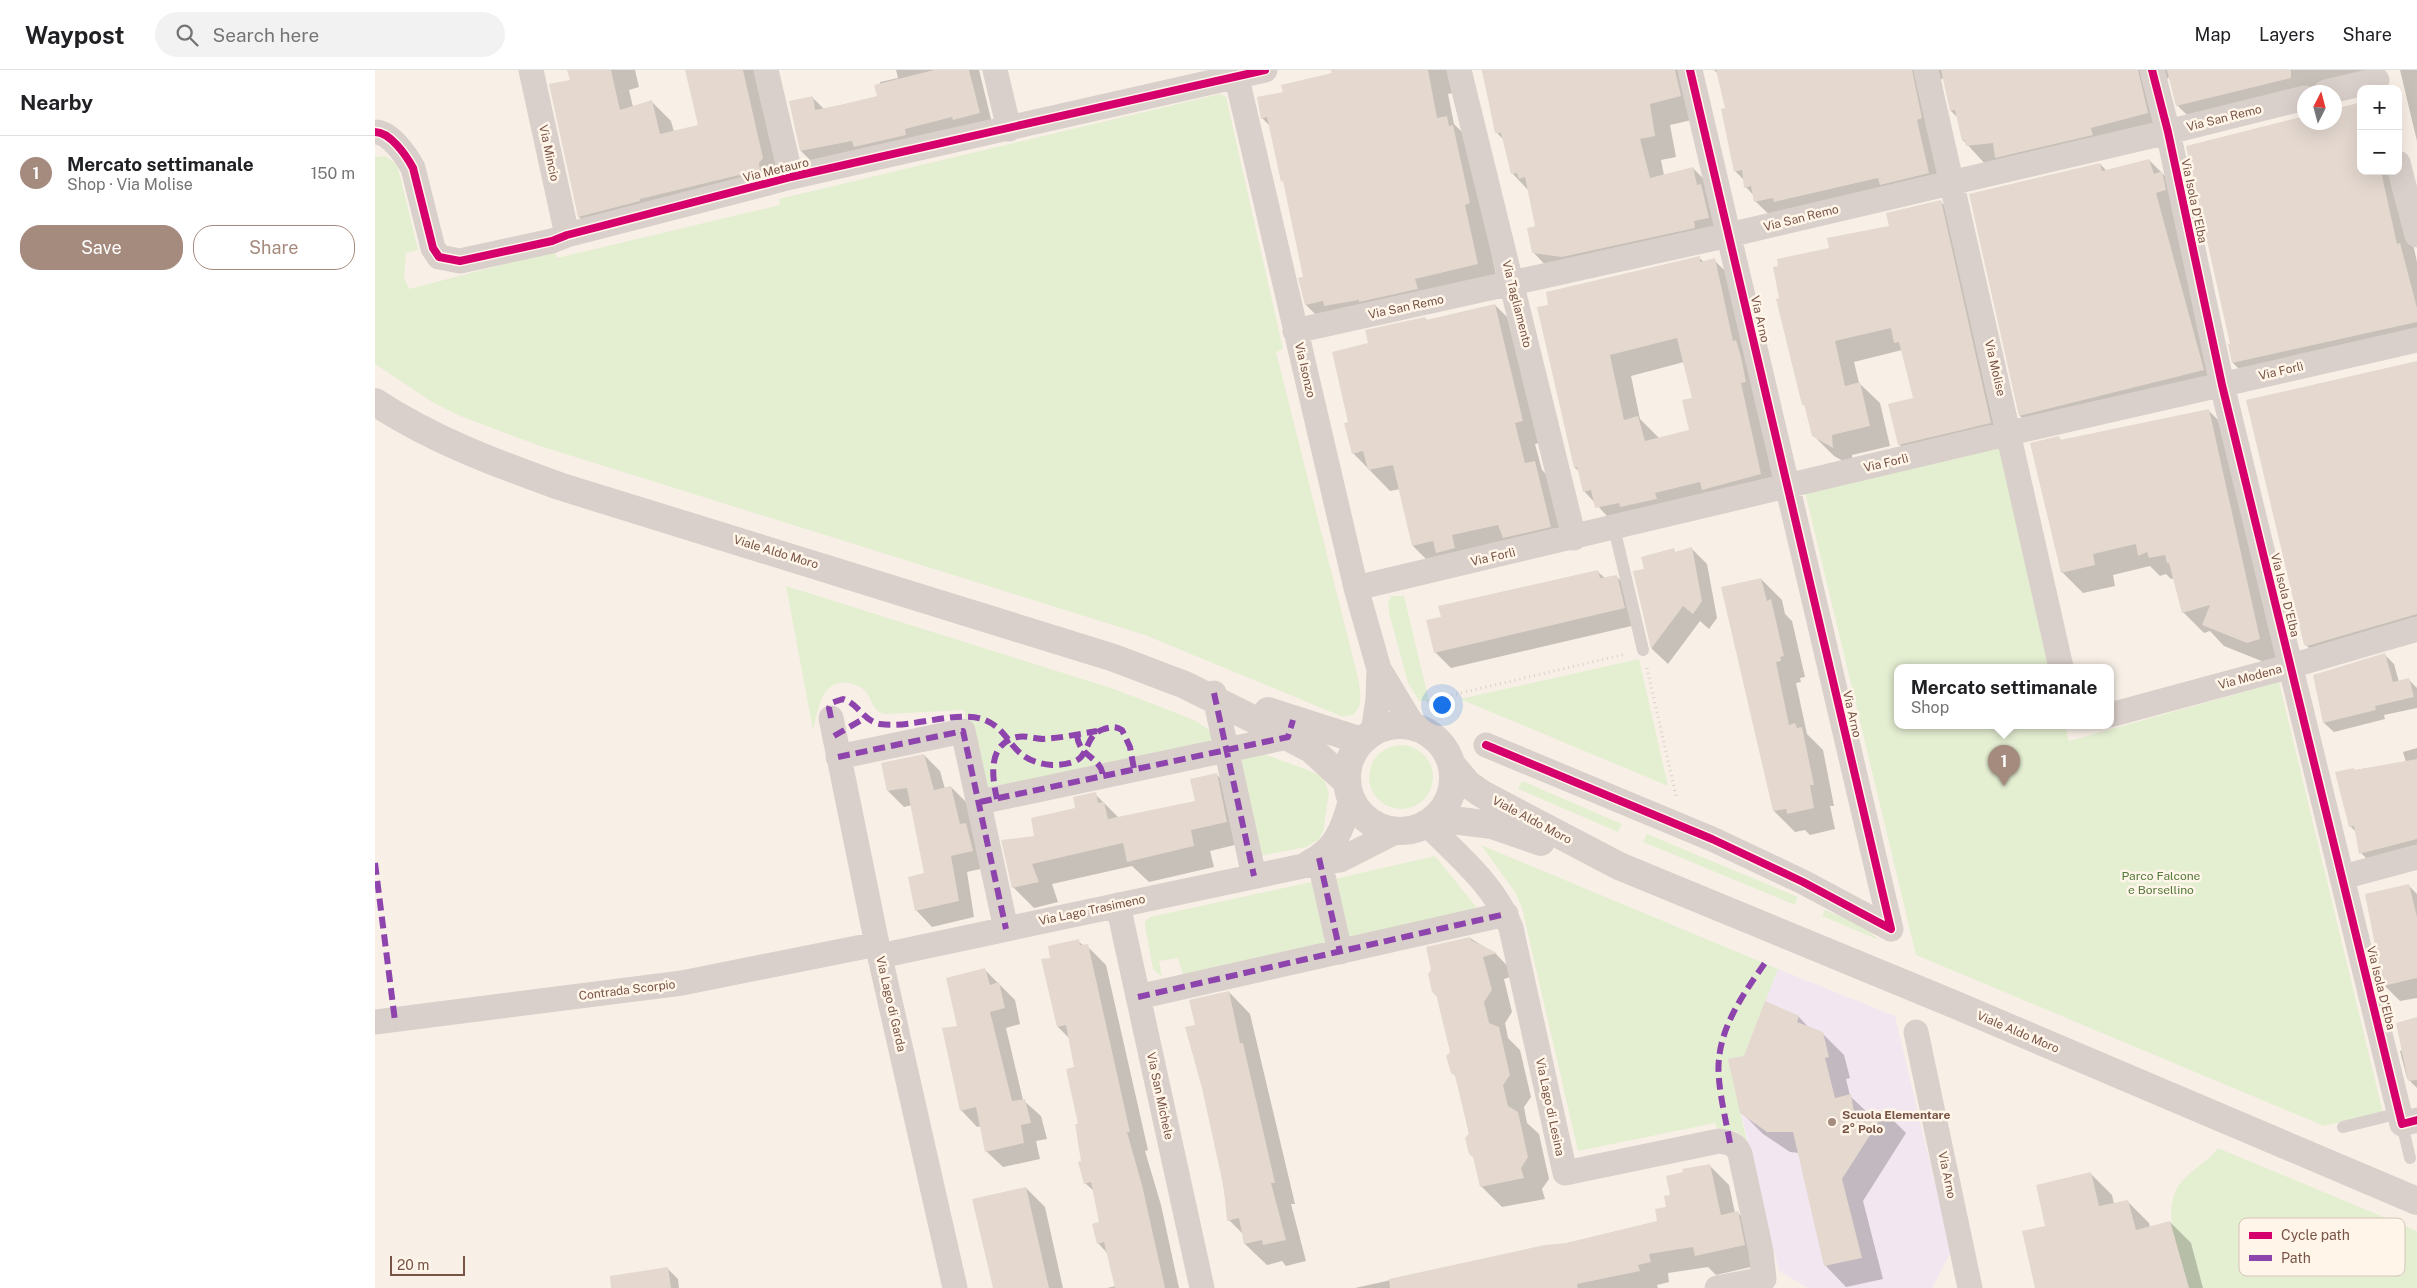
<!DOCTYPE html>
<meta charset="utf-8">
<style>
:root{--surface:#fff;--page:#f2f2f2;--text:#202124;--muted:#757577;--line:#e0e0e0;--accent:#a58b7e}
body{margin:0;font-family:"Public Sans",sans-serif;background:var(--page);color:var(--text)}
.controls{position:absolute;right:15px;top:15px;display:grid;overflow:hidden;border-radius:10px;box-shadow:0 5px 20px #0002}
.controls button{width:45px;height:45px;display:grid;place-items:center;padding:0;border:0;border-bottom:1px solid var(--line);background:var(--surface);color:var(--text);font:25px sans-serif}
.compass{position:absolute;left:1922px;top:15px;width:45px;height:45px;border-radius:50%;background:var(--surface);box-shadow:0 5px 20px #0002;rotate:6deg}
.scale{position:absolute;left:15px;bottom:12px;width:75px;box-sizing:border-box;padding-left:5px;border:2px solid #785446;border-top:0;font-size:14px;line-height:18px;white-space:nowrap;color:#785446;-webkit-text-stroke:4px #fff5e9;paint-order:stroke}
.you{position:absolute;left:1066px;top:634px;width:18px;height:18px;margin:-12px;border:4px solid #fff;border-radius:50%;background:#1a73e8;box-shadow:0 0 0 8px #1a73e833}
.badge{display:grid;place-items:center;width:32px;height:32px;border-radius:50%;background:var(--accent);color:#fff;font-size:16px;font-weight:700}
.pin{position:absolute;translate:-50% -41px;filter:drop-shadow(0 1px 2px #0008)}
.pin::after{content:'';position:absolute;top:26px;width:18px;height:15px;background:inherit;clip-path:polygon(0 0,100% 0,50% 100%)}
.popup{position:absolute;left:1519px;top:594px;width:220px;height:65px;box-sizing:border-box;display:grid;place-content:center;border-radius:10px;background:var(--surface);filter:drop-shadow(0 1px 4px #0005);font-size:16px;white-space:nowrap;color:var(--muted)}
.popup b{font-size:19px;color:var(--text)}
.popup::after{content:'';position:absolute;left:50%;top:100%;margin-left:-10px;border:10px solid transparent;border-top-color:var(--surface)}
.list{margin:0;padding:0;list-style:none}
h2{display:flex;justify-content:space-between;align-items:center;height:65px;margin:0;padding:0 20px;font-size:21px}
h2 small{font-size:16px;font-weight:400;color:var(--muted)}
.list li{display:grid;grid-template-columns:32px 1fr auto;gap:15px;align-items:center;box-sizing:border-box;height:75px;padding:0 20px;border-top:1px solid var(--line)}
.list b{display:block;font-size:19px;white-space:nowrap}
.list p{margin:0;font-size:16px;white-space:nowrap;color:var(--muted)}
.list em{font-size:16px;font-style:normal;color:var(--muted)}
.actions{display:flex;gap:10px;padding:15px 20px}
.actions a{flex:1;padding:11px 0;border:1px solid var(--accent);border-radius:20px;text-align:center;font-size:18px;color:var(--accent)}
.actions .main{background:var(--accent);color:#fff}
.icon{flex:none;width:28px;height:28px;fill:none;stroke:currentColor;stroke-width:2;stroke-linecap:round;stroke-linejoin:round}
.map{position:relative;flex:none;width:2042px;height:1218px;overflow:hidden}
header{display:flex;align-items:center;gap:30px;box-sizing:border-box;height:70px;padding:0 25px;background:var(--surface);border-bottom:1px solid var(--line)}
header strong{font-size:24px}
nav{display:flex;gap:28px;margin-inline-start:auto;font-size:18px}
.search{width:350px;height:45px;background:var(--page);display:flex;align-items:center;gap:12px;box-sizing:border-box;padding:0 18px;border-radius:28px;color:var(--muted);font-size:19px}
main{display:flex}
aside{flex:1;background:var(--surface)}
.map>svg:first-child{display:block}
.education{fill:#f2e6f1}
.green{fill:#e4eed1}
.shadow{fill:#0003;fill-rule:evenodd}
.building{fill:#e4d8cf;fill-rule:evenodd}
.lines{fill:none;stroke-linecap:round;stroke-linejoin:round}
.path{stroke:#dbd0cb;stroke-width:3;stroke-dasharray:1 4;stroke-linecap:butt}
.lane{stroke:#dad0cb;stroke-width:12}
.street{stroke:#dad0cb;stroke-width:25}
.secondary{stroke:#dad0cb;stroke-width:28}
.quiet{stroke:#8e44ad;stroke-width:6;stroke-dasharray:12 6;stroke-linecap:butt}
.cycleway-casing{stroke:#fff5e9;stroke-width:11}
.cycleway{stroke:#d6006c;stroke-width:8}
.poi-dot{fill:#a58b7e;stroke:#fff5e9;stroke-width:2}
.labels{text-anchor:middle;stroke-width:5;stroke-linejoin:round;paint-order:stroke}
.street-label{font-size:12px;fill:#785446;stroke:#fff5e9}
.park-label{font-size:12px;fill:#51793a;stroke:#fff5e9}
.poi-label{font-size:12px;font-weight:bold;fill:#785446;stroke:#fff5e9;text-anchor:start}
.key{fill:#fff5e9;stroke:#d6c5b8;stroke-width:1}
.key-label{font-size:14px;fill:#785446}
</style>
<header>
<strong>Waypost</strong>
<div class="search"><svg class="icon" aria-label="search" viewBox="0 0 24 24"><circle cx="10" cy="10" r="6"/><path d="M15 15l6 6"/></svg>Search here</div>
<nav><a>Map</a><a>Layers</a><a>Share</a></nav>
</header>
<main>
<aside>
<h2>Nearby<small></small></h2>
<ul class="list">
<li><span class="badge">1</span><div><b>Mercato settimanale</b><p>Shop · Via Molise</p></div><em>150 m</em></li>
</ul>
<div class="actions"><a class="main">Save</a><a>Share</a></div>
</aside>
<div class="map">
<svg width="2042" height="1218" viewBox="0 0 2042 1218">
<rect width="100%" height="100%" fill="#f8f0e7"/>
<path class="education" d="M1403,899L1520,946L1576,1182L1557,1218H1433L1404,1201L1353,989L1390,931Z"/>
<path class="green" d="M845,24L851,27L908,279L901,282L980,596C984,613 995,649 966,646L770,565L165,376L85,346L57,332L0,294V87L10,86L22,94L43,180L31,183L29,208L34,219L180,181L182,188L405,135L404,129Z
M1626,374L1677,597H1523V655H1690L1694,671L1904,612L2008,1043L1949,1056L1541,885L1430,422Z
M411,516L739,619L819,650L842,665V676L610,726L589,640L510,644C497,641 498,631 491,622C487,617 480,614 474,613C445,609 444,639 438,660Z
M1016,526H1029L1054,631H1044L1033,613L1014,543L1013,533Z
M1264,589L1293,716L1085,629Z
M994 707a32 32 0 1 1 64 0a32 32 0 1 1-64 0Z
M876,679L948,706L954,723L948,762L943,770L931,777L880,787L857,683Z
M1147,711L1247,754L1243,762L1143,719Z
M1272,764L1423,827L1420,835L1268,772Z
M1106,775L1403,899L1369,986L1353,989L1372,1072L1363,1062L1342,1058L1340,1053L1203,1081L1147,838L1140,822Z
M1060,786L1108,845L974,875L959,809Z
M941,811L956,879L810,912L803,888L784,891L787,907L778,899L770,856V852L775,847Z
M1450,840L1487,855L1504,870L1447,846Z
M1843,1078L2042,1161V1218H1814C1805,1187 1783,1139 1807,1111C1819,1097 1831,1094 1843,1078Z"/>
<path class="shadow" d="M193,0H260L264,17L254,20L258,37L277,32L296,51L299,62L325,56L311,0H382L407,107L223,166L204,147L196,11Z
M521,0H604L618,57L440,95L426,81L415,32L438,28L449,39L504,27L505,12L523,8Z
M975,0H1079L1085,21L1073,24L1079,54L1092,67L1123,214L951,255L931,235L925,209L929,208L910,113L895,56L887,48L910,23Z
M1107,0H1314L1325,48L1295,55L1301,87L1286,90L1289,105L1318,98L1339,120L1354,169L1179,204L1158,182L1161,157L1154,121L1138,104L1129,70L1122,63Z
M1339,0H1999L2002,15L1823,56L1802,35L1794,7L1784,17L1794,64L1613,97L1588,70L1583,48L1576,41L1569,7L1558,17L1575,124L1402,152L1380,131L1379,126L1371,117L1370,111L1361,102L1351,39L1343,4Z
M2025,0H2042V71Z
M1986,34V101H2022L2042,192V277L1879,314L1858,293L1854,275H1857L1930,52H1960V40Z
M1774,90L1808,124L1850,321L1666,367L1645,346L1725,94L1732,101Z
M1565,131L1586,152L1636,373L1544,394L1524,374L1539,329L1527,280L1479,292L1484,313L1505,333L1515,376L1477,385V396L1459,386L1438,365L1431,337L1428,334L1456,179L1516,157Z
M1324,188L1329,192L1339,190L1360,211L1406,425L1243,458L1209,421L1205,402L1200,398L1174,236ZM1309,292L1318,328L1316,361L1285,369L1265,349L1256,306Z
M1120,235L1141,256L1168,372L1160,374L1167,400L1181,414L1196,478L1059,497L1038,476L1025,419L1015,421L978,383L975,353L995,274L1050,248L1053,251Z
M2042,292V572L1952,596L1930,574Z
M1833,340L1854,361L1905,590L1894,594L1849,576L1835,561L1829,563L1808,542L1799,508L1796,509L1791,504L1785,506L1775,496L1738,505L1740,516L1708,523L1687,502L1684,368L1687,371Z
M1316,478L1332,494L1342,548L1334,559L1325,551L1293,594L1277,579L1259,502L1270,500L1298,479L1301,483Z
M1223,502L1230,508L1241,506L1257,522L1265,554L1076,598L1060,582L1067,548Z
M1386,509L1407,530L1410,544L1417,551L1430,607L1425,608L1426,612L1421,613L1432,664L1448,680L1459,736H1455L1460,759L1435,765L1430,760L1420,762L1399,741Z
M2010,585L2019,594L2024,612L2033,609L2042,618V638L2009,645L2010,649L1959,662L1949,653Z
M2042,678V795L2007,804L1986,783L1981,762L1975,756L1962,703L2031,692L2028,682Z
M549,685L565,701L570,719L576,717L592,733L614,797L592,802L599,847L557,857L541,840L551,803L537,735L529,737L513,721Z
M841,704L862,725L872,772L835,781L839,797L774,812L757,796L677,814L683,832L659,838L638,817L660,767L720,724L744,748L822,732Z
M2034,816L2042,824V928L2025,931L2009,915Z
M1095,868L1121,884L1141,905L1129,909L1137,942L1130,953L1133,968L1145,980L1156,1027L1149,1037L1152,1053L1164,1064L1174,1109L1167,1119L1170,1129L1127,1137L1106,1116L1063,927L1058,922Z
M703,871L709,876H712L731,895L773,1080L770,1081L786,1135L804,1218H732L741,1216L733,1184L723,1173L725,1153L720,1122L710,1113L701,998L695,969L683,957L676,889Z
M610,900L640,930L645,954L631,958L648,1030L666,1046L672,1069L661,1071L665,1089L628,1097L611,1081L606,1056L602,1057L586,1040L584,957Z
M854,922L875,944L920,1134H916L931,1191L911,1196L907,1191L892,1195L870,1174L869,1165L854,1150L822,956Z
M1391,933L1424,947L1435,959L1447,963L1469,985L1475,1008L1471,1009L1475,1026L1495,1045L1510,1042L1531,1063L1488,1131L1508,1209L1471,1217L1450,1195L1424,1083L1415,1082L1388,1064L1366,1042L1370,987Z
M2042,949V1018L2032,1008L2025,981L2028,980Z
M1334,1095L1354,1115L1360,1143L1362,1142L1382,1162L1389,1194L1341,1205L1333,1197L1293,1203L1294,1212L1282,1215L1283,1218H980L1170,1176L1191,1174L1284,1152L1296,1126Z
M1716,1104L1737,1125L1739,1134L1753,1132L1774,1153L1775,1157L1795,1152L1816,1173L1828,1218H1662L1648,1162L1671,1157Z
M651,1118L670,1137L688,1218H619L599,1130Z
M293,1199L303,1209L304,1218H239L237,1207Z"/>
<path class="building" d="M192,0H236L245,40L277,30L285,64L323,55L310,0H368L388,88L384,93L385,100L265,129V131L203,147L174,14L195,10Z
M559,0H594L605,43L578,50L577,47L530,59L531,65L479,77L477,71L425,81L414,31L438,26L440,40L465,35L502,26L499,15Z
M956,0H1053L1062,48L1072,46L1074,56L1078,55L1095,133L1090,135L1103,194L1040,209L1043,219L984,232V230L949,236L948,231L930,235L923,208L928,207L908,111L906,112L892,47L886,49L882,27L908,22L906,15L957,3Z
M1107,0H1300L1306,26L1275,34L1280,66L1265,69L1275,108L1318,97L1322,115L1326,114L1334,148L1319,151L1320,158L1187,187L1157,183L1152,158L1160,156L1150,107L1144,109L1142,103L1136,104L1126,63H1120Z
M1341,0H1537L1547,48L1542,50L1554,103L1505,115L1503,108L1399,132L1398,128L1379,132L1376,116L1369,118L1367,100L1359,102L1346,39L1350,38Z
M1566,0H1763L1773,43L1716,58L1718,65L1620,88L1618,73L1591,76L1590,70L1587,71L1580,40L1575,41Z
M1792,0H1916V8L1801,36Z
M1986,32V101H2006L2022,174L2025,173L2042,238V252L1857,293L1853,274H1855L1811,76L1930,46V52H1960V39Z
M1774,89L1779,104L1787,101L1791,120L1781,123L1829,300L1644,346L1594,124L1725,93L1727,101Z
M1566,130L1616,353L1523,375L1513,334L1538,328L1524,272L1519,273L1516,258L1460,271L1470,316L1485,312L1495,356L1457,365L1458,378L1437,366L1429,334L1427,335L1401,229L1404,228L1398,197L1403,196L1402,189L1454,178L1452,168L1514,156L1511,143Z
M1325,186V192L1340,188L1358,271L1361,270L1366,287L1371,312L1366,313L1386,404L1327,420L1325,412L1280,423L1282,429L1245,437L1244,433L1220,438L1216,420L1208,422L1202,397L1199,398L1162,237L1173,235L1171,222ZM1302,268L1317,328L1307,330L1314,360L1270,371L1263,346L1249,350L1235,285Z
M1120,234L1148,351L1140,353L1150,393L1160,391L1176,457L1128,468L1123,455L1077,465L1080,478L1061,483L1058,471L1037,476L1018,395L993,400L988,381L977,384L969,353L973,352L957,282L993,273L990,260L1050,247L1051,250Z
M2042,291V544L1932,576L1929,575L1871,330Z
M1834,339L1885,569L1872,573L1827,555L1835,535L1807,543L1794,493H1792L1790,485L1774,488L1772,482L1763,486L1761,474L1718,484L1720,495L1686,503L1655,373L1684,366L1685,370Z
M1317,477L1327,531L1318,544L1308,536L1276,579L1258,501L1269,499L1266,487L1299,478L1300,482Z
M1223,500L1225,508L1242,505L1250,538L1059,583L1051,550L1066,547L1063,536Z
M1386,508L1392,531L1396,529L1409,586L1405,587L1406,591L1401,592L1414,655L1420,653L1422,658L1427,657L1439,715H1435L1439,738L1412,744L1411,739L1398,741L1346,517Z
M2010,583L2018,612L2034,608L2039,627L2000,636L2001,640L1948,653L1938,605Z
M549,684L559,720L576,716L585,754L591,753L598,781L576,786L584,831L540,841L533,807L549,803L532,718L512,721L506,693Z
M2042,689V769L1984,784L1979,756L1974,757L1960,702L1979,698L1980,700Z
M842,703L852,752L816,760L819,776L752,792L748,773L657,794L664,812L637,818L626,770L659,766L656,748L700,738L698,727L721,722L723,733L729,732L733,749L820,731L815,709Z
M2034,814L2042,847V908L2008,916L1990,824Z
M1095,867L1096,870L1122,883L1108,887L1117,920L1109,932L1114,953L1124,957L1135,1005L1128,1015L1133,1036L1143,1042L1153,1087L1146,1098L1149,1108L1105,1117L1098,1087L1094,1084L1090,1068L1094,1063L1080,1006L1076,1003L1071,986L1075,982L1061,924L1057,922L1053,904L1056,900L1051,877Z
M704,869L705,875L713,874L755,1062H752L767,1115L790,1218H740L729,1172L722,1174L717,1154L724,1152L716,1112L709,1114L703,1092L706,1091L700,1054H703L691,999L699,997L691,955L682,957L666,889L675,888L673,876Z
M610,898L615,915L624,912L630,938L615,942L637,1031L650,1029L656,1053L646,1055L649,1073L610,1082L601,1037L585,1041L567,958L582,956L571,908Z
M854,921L865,973H868L900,1113H896L911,1170L888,1175L887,1170L869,1174L864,1148L852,1151L849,1119L827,1018L810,957L820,955L814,930Z
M1390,931L1424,946L1422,952L1448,962L1454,987L1450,988L1460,1028L1476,1024L1480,1048L1511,1040L1467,1109L1487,1188L1449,1196L1418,1062H1392L1365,1043L1353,989L1369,986Z
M2042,947V1010L2033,1011L2021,953Z
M1335,1094L1346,1145L1363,1141L1370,1175L1320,1186L1318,1177L1274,1184L1276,1192L1263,1195L1265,1201L1202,1214L1203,1218H1015L1014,1209L1170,1175L1191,1173L1282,1151L1280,1139L1291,1137L1289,1126L1295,1125L1291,1106L1308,1102L1307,1099Z
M1716,1102L1724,1136L1753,1130L1761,1160L1795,1151L1814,1218H1660L1647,1161L1670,1156L1661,1115Z
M651,1117L674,1218H618L597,1129Z
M293,1197L296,1218H236L235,1206Z"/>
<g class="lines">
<path class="path" d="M1272,598L1301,726
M1052,631L1251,584"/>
<path class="lane" d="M1239,458L1268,580
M2027,1054L2035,1088
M1968,1057L2025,1043"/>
<path class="street" d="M156,0L192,165
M391,0L416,107
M620,0L634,59
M860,0L981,518L1004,599L1003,629L998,662
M1084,0L1199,468
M1551,0L1686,597
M1777,0L1793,62L1847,315L2027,1054L2042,1050
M1951,22L2002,10
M0,62C15,62 31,85 38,98L58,178L64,187L85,191L177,171L192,165L416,107L890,0
M2023,93L2042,165
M920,261L1354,165L1793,62L1930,28
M981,518L1635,363L2042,270
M1004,599L1039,657
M839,623L879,806
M1735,645L1916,596L2042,559
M456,648L502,874L580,1218
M1111,675L1337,769L1428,812L1516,859L1315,0
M463,687L588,661L631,859
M605,732L913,667L916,656
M1052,754C1082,785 1121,816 1136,858L1190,1103L1344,1071C1355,1073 1361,1074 1365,1084L1386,1181L1389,1209
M944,788L965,882
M933,793C961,779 968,758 976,729
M1968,807L2042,787
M743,835L827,1218
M505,886L928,796L965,790L1022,761
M763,927L1131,844
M0,952L307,913L502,874
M1541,962L1595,1218
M1342,1218L1389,1209"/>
<path class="secondary" d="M0,332C58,370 120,393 184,416L739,588L810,615L884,652L936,679L972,712
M893,641L987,671
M972 708a53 53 0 1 1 106 0a53 53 0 1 1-106 0Z
M1077,695L1093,714L1107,724L1244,796L1576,933L2042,1131
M1061,748L1117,755L1166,772"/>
<path class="quiet" d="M839,623L879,806
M456,648L454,638L456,633L468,629C484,634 488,651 505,654C536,659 584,639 610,650C639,662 633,691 677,695C685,695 700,694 706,687C715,676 713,664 729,659C736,657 740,656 747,660L755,677L759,699
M702,665C704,688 726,686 728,706
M459,666L490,648
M463,687L588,661L631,859
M622,729C617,707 612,674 642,667C650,665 660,669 668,669C686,668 704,664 722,661
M605,732L913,667L918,650
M944,788L965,882
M0,793L20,951
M763,927L1131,844
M1355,1073C1351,1050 1341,1011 1344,989C1347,954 1370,921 1390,893"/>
<g class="cycleway-casing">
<path id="cycleway" d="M1777,0L1793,62L1847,315L2027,1054L2042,1050
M0,62C15,62 31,85 38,98L58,178L64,187L85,191L177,171L192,165L416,107L890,0
M1111,675L1337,769L1428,812L1516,859L1315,0"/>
</g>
<use href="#cycleway" class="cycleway"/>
</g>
<circle class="poi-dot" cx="1457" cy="1052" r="5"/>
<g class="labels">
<g class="street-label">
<text transform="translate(1849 48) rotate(-14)" y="4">Via San Remo</text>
<text transform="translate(174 83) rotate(78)" y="4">Via Mincio</text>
<text transform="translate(401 100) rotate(-14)" y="4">Via Metauro</text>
<text transform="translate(1819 131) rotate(78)" y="4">Via Isola D'Elba</text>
<text transform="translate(1426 148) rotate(-14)" y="4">Via San Remo</text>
<text transform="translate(1142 234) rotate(76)" y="4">Via Tagliamento</text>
<text transform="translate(1031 237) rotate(-12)" y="4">Via San Remo</text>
<text transform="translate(1385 249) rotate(77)" y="4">Via Arno</text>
<text transform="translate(1620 298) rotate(77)" y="4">Via Molise</text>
<text transform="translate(930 300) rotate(77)" y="4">Via Isonzo</text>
<text transform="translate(1906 301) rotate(-13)" y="4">Via Forlì</text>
<text transform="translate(1511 393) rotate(-13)" y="4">Via Forlì</text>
<text transform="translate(401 482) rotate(17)" y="4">Viale Aldo Moro</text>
<text transform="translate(1118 487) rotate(-13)" y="4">Via Forlì</text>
<text transform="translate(1910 525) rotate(76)" y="4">Via Isola D'Elba</text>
<text transform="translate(1875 607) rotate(-15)" y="4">Via Modena</text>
<text transform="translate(1477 644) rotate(77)" y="4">Via Arno</text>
<text transform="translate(1157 750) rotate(28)" y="4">Viale Aldo Moro</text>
<text transform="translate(717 840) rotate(-12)" y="4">Via Lago Trasimeno</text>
<text transform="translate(2006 918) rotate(76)" y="4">Via Isola D'Elba</text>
<text transform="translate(252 920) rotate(-7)" y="4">Contrada Scorpio</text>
<text transform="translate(516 934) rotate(77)" y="4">Via Lago di Garda</text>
<text transform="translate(1643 962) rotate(23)" y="4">Viale Aldo Moro</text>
<text transform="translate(785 1026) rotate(78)" y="4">Via San Michele</text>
<text transform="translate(1175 1037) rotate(78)" y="4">Via Lago di Lesina</text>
<text transform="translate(1572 1105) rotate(78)" y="4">Via Arno</text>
</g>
<g class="park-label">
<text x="1786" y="810">Parco Falcone<tspan x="1786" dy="14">e Borsellino</tspan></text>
</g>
<g class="poi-label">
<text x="1467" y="1049">Scuola Elementare<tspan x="1467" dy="14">2° Polo</tspan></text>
</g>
</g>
<rect x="1864" y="1148" width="166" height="58" rx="8" class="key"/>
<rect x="1874" y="1162" width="23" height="7" fill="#d6006c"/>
<rect x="1874" y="1185" width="23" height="6" fill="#8e44ad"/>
<g class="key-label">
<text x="1906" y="1170">Cycle path</text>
<text x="1906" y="1193">Path</text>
</g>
</svg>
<div class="controls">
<button>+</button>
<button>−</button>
</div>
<svg class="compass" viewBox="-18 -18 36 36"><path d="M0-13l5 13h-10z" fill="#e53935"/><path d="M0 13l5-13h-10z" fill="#757577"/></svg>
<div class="scale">20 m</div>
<div class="you"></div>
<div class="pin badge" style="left:1629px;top:716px">1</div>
<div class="popup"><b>Mercato settimanale</b>Shop</div>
</div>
</main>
